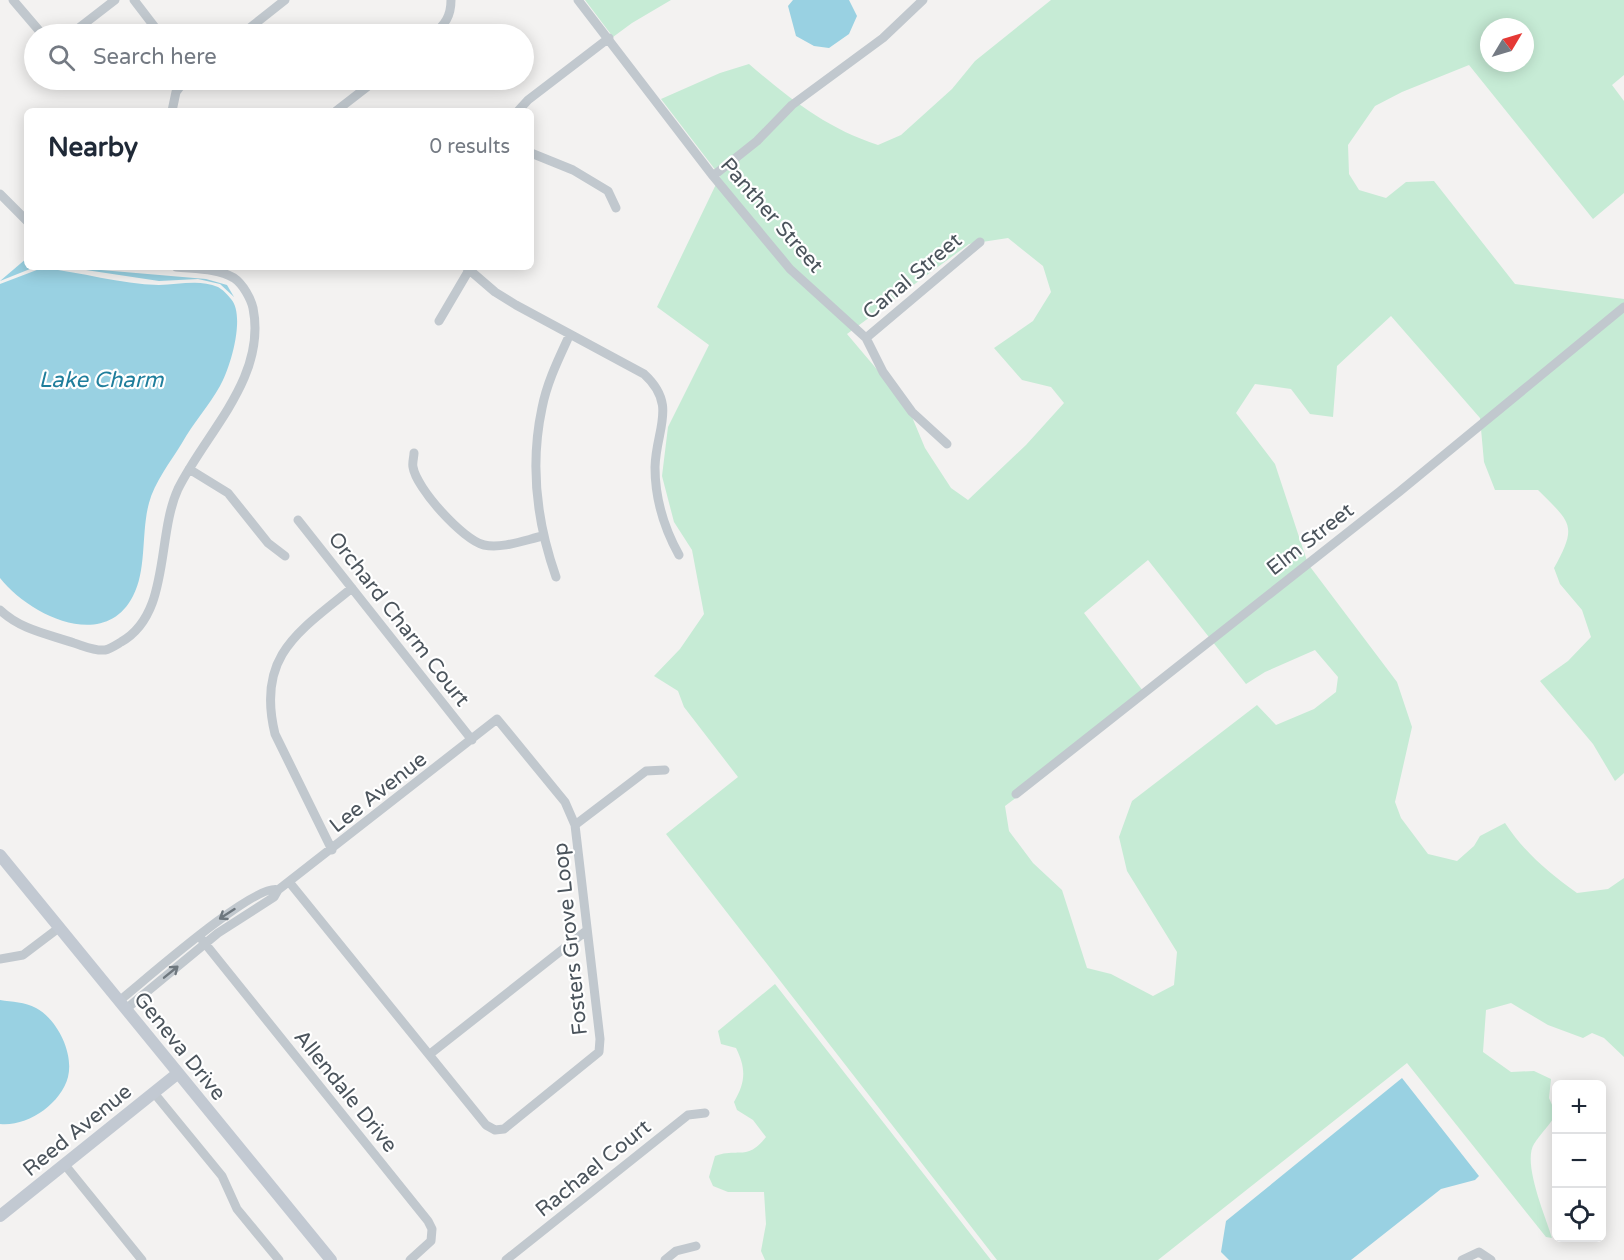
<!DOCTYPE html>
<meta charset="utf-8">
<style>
:root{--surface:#fff;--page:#f2f2f3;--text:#1f2937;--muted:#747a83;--line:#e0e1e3}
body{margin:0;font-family:"Varela Round",sans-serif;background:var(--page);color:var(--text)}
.controls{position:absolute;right:18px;bottom:18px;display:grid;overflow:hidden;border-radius:9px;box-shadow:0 3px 15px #0003}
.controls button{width:54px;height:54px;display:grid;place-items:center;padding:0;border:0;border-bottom:2px solid var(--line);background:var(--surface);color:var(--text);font:30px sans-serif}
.compass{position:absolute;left:1480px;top:18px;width:54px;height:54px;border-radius:50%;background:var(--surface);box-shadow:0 3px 15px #0003;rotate:52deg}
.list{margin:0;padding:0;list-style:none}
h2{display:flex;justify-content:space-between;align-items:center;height:78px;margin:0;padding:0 24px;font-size:26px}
h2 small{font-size:20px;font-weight:400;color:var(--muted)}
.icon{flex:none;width:33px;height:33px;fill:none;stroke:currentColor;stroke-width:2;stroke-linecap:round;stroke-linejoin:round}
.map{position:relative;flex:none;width:1624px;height:1260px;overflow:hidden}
.search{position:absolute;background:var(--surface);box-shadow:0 3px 15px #0003;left:24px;top:24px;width:510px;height:66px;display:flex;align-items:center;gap:15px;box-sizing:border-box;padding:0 21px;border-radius:33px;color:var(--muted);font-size:22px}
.panel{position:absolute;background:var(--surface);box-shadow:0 3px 15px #0003;left:24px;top:108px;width:510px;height:162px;border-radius:9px}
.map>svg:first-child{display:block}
.green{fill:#c6ebd5;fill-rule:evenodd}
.water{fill:#99d1e2}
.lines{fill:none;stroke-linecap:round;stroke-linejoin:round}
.street{stroke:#c1c8ce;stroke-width:9}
.secondary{stroke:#c2c9d2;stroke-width:12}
.oneway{stroke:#6e777e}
.labels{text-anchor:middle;stroke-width:4.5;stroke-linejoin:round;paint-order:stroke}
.street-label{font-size:21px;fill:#4b545c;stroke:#fff}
.water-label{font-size:22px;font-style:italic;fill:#1f7e9c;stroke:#fff}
</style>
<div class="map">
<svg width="1624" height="1260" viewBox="0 0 1624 1260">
<rect width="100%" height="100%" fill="#f3f2f1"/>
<path class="green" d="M585,0H671L632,23L613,37Z
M1051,0H1624V75L1612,85L1624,101V193L1593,219L1469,65L1402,92L1375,106L1348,145L1349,174L1359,190L1386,198L1406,182L1434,181L1515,284L1624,299V773L1615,781L1593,744L1540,681L1568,661L1591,637L1582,610L1560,584L1554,568C1578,525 1571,523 1538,490H1495L1484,462L1480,418L1391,316L1337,366L1333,417L1310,414L1291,389L1255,384L1236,413L1275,464L1308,564L1397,682L1412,727L1395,802L1401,818L1428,854L1457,861L1474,846L1480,836L1505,823C1524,852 1549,873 1577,893L1608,889L1624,878V1057L1604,1038L1592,1033L1583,1038L1548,1025L1511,1003L1486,1010L1483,1052L1511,1072L1534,1071L1551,1079L1549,1098L1556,1114C1550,1125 1541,1133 1534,1144C1522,1163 1546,1217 1552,1238L1546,1237L1407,1063L1158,1260H997L666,834L738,777L684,707L678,691L654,676L680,649L704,614L692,550L674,522L662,476L668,427L709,345L657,307L720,176L661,99L720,73L749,64C790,99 826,128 878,145L901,135L952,89L975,61ZM1489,27H1525V63H1489ZM1008,238L1043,266L1051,292L1033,321L994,348L1022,380L1051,387L1064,403L1026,445L968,500L951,488L925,448L907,405L847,334L969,244ZM1148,560L1246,684L1265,672L1315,650L1338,677L1336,692L1314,709L1276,725L1257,705L1132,801L1119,837L1127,871L1177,952L1174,985L1153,996L1111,974L1087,968L1062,890L1033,863L1009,831L1005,806L1044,777L1143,691L1084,613Z
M775,984L991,1260H765L761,1251L766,1224L764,1192H728L713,1186L709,1177L715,1156C737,1147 747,1162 766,1137L753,1120L737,1110L734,1102C746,1082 746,1068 736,1048L721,1044L718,1031Z"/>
<path class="water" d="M793,0H849L857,16L849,34L829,48L814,46L796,36L788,6Z
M27,258V267H35L0,281Z
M66,267L206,279L227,285L234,297L220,284L198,279L159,281Z
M42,268C81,272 120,284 159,285C178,285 199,279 218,287C222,289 228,295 231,299C246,316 230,369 220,386C209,406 193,423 182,443C171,461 154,483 149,503C141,532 147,570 133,596C104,653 28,614 0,578V284Z
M0,1000C12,1002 25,1002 36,1008C57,1019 74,1053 68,1077C61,1104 27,1127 0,1124Z
M1402,1078L1479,1176L1475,1180L1441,1189L1351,1260H1229L1221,1252L1226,1221Z"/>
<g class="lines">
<path class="street" d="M13,0L42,34
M134,0L157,30
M578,0L713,176L790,269L866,338L883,372L912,412L947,444
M71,34L115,0
M242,34L285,0
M433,34C445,25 451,16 451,0
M172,111L176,92L185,80
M336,111L376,80
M518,111L528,100L609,38
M531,153L573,170L608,191L616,208
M713,176L757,141L792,105L883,38L923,0
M0,194L27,221
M466,267L495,292L516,305L644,374C678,405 656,429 655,467C655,499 664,528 679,555
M439,321L469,270
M866,338L980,242
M414,453C414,457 412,463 413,467C416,488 463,540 484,545C502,549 525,540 543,536
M189,469L228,493L268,543L285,556
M298,520L472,740
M556,577C537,523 530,464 542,408C547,382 559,358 570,334
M0,610C21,630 48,634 74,643C84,646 94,651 105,650C110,649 116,645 121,642C171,614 156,537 178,489C206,432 267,378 253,308C251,299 243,284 234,278C217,268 195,269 176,267
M1016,794L1399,492L1624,307
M575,825L646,771L665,770
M332,850L275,734C256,656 298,632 352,588
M199,936L428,1221L432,1229L431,1241L410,1260
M0,959L23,955L60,927
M119,1001C142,983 256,881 278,890
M126,1009L218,933L274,897L278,890L497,719L565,802L575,825L600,1039L599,1052L504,1129L495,1130L486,1125L290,883
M430,1054L586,931
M154,1093L222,1176L237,1209L279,1260
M65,1165L142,1260
M506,1260L688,1115L705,1113
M665,1260L676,1251L696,1246
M1462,1260L1479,1252L1491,1260"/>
<path class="secondary" d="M0,855L331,1260
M0,1216L177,1074"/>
</g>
<defs><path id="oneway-shaft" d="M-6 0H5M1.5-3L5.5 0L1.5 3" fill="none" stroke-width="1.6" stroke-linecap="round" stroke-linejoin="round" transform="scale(1.5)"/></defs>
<g class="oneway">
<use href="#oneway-shaft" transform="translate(227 914) rotate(147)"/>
<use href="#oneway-shaft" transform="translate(171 972) rotate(-39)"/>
</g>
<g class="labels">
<g class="street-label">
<text transform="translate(772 215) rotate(49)" y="7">Panther Street</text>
<text transform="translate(912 276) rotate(-40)" y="7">Canal Street</text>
<text transform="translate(1310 539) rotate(-38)" y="7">Elm Street</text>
<text transform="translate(399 619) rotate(52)" y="7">Orchard Charm Court</text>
<text transform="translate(378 792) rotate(-38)" y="7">Lee Avenue</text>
<text transform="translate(570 939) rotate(-96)" y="7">Fosters Grove Loop</text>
<text transform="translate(180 1046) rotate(51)" y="7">Geneva Drive</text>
<text transform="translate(346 1091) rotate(51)" y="7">Allendale Drive</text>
<text transform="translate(77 1130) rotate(-39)" y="7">Reed Avenue</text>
<text transform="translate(593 1168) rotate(-39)" y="7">Rachael Court</text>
</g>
<g class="water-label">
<text x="101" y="387">Lake Charm</text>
</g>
</g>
</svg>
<div class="controls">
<button>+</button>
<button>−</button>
<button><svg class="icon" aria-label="locate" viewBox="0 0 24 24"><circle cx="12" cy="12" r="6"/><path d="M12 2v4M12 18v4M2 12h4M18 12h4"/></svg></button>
</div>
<svg class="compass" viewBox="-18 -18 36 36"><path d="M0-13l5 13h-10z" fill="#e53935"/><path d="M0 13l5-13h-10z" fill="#747a83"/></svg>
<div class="search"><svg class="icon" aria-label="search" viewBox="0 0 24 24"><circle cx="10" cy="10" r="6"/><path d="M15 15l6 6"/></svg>Search here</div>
<section class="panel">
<h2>Nearby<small>0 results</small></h2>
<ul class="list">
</ul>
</section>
</div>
